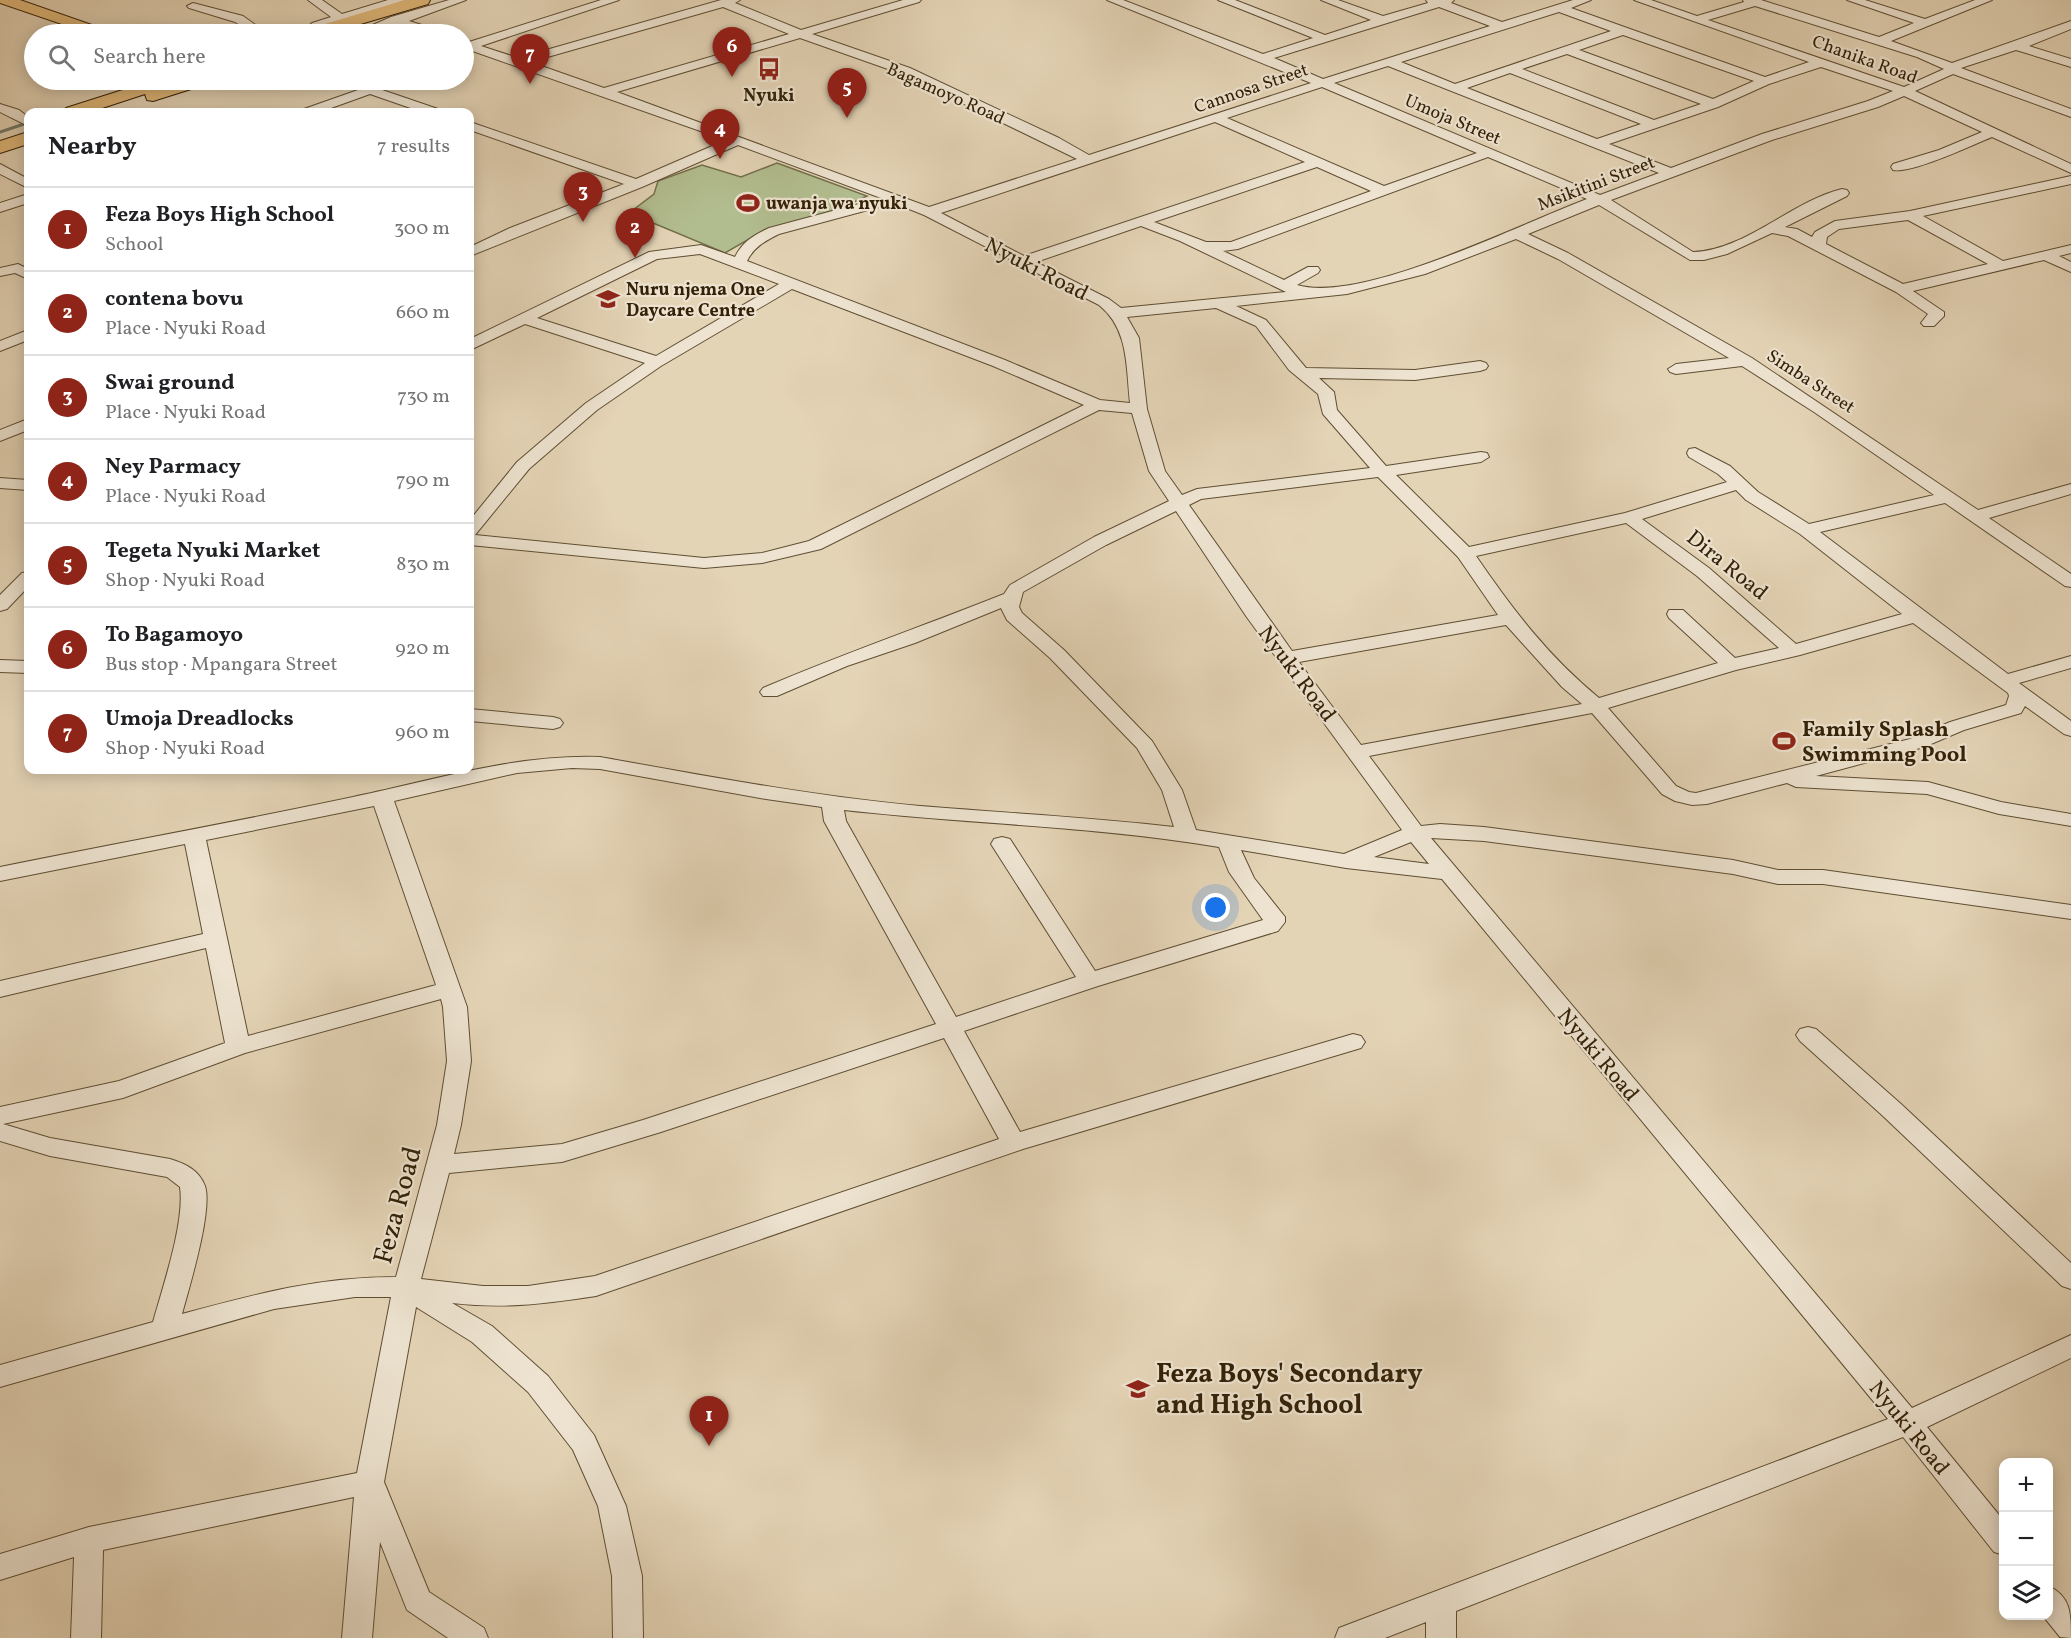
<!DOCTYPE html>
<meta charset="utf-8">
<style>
:root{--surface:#fff;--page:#f2f2f2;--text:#202124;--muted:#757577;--line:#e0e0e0;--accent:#8f2418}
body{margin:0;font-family:Vollkorn,serif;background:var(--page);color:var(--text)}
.controls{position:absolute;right:18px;bottom:18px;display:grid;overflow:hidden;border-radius:12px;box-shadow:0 3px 15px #0003}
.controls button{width:54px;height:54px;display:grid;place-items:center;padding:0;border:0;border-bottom:2px solid var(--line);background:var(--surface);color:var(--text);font:30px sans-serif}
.you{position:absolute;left:1216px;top:908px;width:21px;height:21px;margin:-15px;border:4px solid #fff;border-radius:50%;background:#1a73e8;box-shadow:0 0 0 9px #1a73e833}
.badge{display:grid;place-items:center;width:39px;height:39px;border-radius:50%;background:var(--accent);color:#fff;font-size:20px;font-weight:700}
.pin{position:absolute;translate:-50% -50px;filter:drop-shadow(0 2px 3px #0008)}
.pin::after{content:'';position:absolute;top:32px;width:21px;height:18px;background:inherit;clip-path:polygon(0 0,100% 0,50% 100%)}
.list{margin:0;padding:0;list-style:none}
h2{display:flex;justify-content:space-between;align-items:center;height:78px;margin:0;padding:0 24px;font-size:26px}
h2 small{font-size:20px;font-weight:400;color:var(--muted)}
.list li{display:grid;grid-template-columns:39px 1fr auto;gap:18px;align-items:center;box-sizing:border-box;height:84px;padding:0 24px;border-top:2px solid var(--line)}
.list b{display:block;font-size:22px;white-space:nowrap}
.list p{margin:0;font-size:20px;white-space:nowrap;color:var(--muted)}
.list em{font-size:20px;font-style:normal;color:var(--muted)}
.icon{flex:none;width:33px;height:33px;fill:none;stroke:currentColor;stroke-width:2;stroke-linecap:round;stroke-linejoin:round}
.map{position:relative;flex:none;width:2071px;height:1638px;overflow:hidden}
.search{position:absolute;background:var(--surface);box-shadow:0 3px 15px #0003;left:24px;top:24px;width:450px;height:66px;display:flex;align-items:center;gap:15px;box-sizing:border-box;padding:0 21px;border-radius:33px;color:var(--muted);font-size:22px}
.panel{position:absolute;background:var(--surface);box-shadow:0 3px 15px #0003;left:24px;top:108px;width:450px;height:666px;border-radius:12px}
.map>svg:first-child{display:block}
.green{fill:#b2bd8f;stroke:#726f4b;stroke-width:1.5}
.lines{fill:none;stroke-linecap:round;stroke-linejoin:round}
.stream{stroke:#6f7c68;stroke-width:3}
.minor-casing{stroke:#5f4e33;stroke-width:2}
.major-casing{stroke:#332107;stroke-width:2}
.highway-casing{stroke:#332107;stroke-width:2}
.minor{fill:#ede3d0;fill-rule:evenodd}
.major{fill:#e2ba7b;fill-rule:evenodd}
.highway{fill:#e2ba7b;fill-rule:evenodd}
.labels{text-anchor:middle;stroke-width:4.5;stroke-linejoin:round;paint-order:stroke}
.far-street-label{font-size:18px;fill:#332107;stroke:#ede3d0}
.far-poi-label{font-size:18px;font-weight:bold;fill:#332107;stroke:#ede3d0;text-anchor:start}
.street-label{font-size:22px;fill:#332107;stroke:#ede3d0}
.poi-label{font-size:22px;font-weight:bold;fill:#332107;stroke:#ede3d0;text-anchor:start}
.near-street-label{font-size:27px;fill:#332107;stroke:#ede3d0}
.near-poi-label{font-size:27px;font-weight:bold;fill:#332107;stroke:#ede3d0;text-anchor:start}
</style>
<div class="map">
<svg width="2071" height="1638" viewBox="0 0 2071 1638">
<rect width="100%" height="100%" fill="#e4d4b6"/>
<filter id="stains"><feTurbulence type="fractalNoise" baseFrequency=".00333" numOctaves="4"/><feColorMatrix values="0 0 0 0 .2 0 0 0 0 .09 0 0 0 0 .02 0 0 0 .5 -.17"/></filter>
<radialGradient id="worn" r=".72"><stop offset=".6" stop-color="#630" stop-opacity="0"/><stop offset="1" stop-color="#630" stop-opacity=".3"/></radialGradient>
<path class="green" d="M777,163L867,196L839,209L763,231L725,253L629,213L654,194L658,181L702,165L741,177Z"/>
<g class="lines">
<path class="stream" d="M133,87L154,80
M58,112L71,108
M0,132L27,123"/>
<g class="minor-casing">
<path id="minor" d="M308,0H322L342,14L388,0H406L350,19L353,23L351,26L347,27L339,23L320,29L314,34H302L312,23L331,17Z
M449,0H466L409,21L441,31L443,34C425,34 415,28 400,25C387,24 370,36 352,34L391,17Z
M601,0H619L481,46L518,58L721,0H740L735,3L801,30L903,0H921L919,2L812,34L910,68L1059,138L1089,155L1311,83L1107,0H1123L1263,54L1313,38L1218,0H1235L1325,35L1371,20L1321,0H1338L1383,16L1428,3L1426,0H1454L1451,3L1502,22L1573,0H1591L1571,8L1765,77L1809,62L1634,0H1651L1697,16L1744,2L1743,0H1761L1879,37L1914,23L1847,0H1865L1925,19L1975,0H1992L1891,41L1952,63L2071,21V29L2029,46L2071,59V67L2016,50L1961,68L2071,109V117L1953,74L1915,91L2071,164V173L1992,137C1973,145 1911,174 1893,170L1891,167L1893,164L1939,150L1982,132L1904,96L1878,107L1772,140L1611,200L1693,252C1746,250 1792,201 1842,189L1847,190L1849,193L1847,196L1785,227L1797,229L1812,237L1815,232L1835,221L1910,211L2071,176V184L1923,216L2003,261L2071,245V253L2059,256L2071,262V272L2044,260L1913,291L1944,312V316L1934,326H1924L1921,323L1928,314L1896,292L1788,236L1772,233L1727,254L1704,260H1690L1599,205L1528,234L1568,253L1752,358L1978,510L2071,484V494L1989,518L2071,574V587L2065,586L1945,503L1820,532L2008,674L2071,656V668L2019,683L2071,721V736L2064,734L2025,706L2021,713L1964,730L1924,747L1816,776L1928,782L2001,802L2071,814V826L1999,814L1927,794L1796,787L1787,783L1707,804L1692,805L1675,801L1662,794L1592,713L1369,756L1421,826L1440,824L1484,827L1733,860L1778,870H1823L2071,905V919L1823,884H1778L1733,874L1484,841L1431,838L1912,1408L2071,1335V1358L1927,1427L2004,1521V1555L1994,1552L1903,1437L1456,1611V1638H1426V1622L1385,1638H1335L1339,1628L1888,1419L1442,879L1346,868L1241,850L1254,878L1285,917V922L1278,931L1098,986L964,1031L1020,1132L1353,1034L1361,1036L1365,1042L1361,1048L1023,1149L596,1296C543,1304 505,1309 452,1303L492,1326L548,1376L594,1435L626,1506L642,1576L643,1638H613L612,1576L598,1506L573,1450L528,1392L472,1342L416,1307L384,1482L429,1592L484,1628L488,1638H448L407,1610L380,1542L372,1638H342L354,1497L103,1550L101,1638H71L74,1557L0,1580V1554L89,1527L357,1473L391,1297H355L274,1309L0,1387V1365L153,1322C163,1286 185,1222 180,1187L167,1177L50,1156L0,1141V1107L119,1081L225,1043L206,948L0,997V981L203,934L185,844L0,881V867C118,843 236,822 353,797C435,780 515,754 600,757C706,776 812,796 920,806C1004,813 1089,817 1174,827L1162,790L1137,748L1050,658L1007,620L1001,608L915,643L847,666L777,696H763L760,692L763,688C842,654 924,626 1004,594L1010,585L1094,537L1169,501L1149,471L1132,413L1099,410L821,549L762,563L704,568L470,545V520L517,462L586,403L645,363L525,324L470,350V339L649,252L701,245L735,257C742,242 754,235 769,228L881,198L738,145L642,187L470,256V247L510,228L624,184L470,130V122L636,179L726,140L464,48V40L469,42ZM1755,6L1917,57L1944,69L1904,87L1708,20ZM723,7L789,34L604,88L530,62ZM1439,7L1490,26L1323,79L1274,58ZM1559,12L1611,31L1455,84L1401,62ZM1623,35L1754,81L1713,99L1579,50ZM800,38L902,74L1077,159L929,207L617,92ZM1567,54L1701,104L1654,120L1522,69ZM1388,66L1659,173L1600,195L1334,83ZM1821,67L1893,91L1868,101L1762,134L1671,168L1609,144L1718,107L1769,84ZM1510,73L1641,124L1597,139L1467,88ZM1322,87L1477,153L1384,186L1227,118ZM1215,122L1305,162L1024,256L941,213ZM1488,157L1587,199C1520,224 1362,304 1297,285L1318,273L1320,270L1318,267H1308L1284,280L1223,251L1238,249ZM1317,167L1371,191L1231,242H1206L1154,222ZM894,203L924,215L1099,305C1129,329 1126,367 1130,403L1100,400L1005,360L747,261C754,247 765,241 779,234ZM1908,220L1988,264L1903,284L1826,244L1827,237L1839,229ZM1141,226L1180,241L1286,292L1121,308L1109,299L1036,262ZM1516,239L1558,259L1729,358L1676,364L1668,369L1670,372L1676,374L1742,366L1814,412L1934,495L1809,524L1758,492L1730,466L1695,448L1689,449L1687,453L1689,457L1718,474L1727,482L1625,513L1469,547L1396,475L1481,462L1489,457L1487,453L1481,452L1386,466L1337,410L1334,392L1319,378L1415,380L1480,371L1486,369L1488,366L1486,363L1480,361L1415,370L1306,368L1266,320L1236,306L1347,294L1425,274ZM700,254L779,284L656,356L537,318L657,259ZM792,289L993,366L1084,405L809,541L762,553L704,558L475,535L529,469L597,410L661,366ZM1216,308L1256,326L1289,370L1318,394L1323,414L1370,468L1197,489L1182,495L1165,471L1147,409L1139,338L1127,317ZM1378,477L1458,557L1498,615L1292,651L1189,505L1201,499ZM1736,490L1746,500L1800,534L1902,614L1796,644L1709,568L1642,519ZM1176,511L1246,616L1402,830L1344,854L1196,830L1182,790L1152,741L1064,650L1022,613L1019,607L1023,592L1106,545ZM1626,523L1697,576L1779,648L1735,658L1683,610H1669L1667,614L1669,618L1718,663L1599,698C1548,656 1513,610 1476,556ZM1913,623L2008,693L2009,696L2006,705L1950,722L1910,739L1696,793L1689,792L1676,786L1608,708L1736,670L1800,655ZM1506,625L1562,687L1582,704L1361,745L1299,662ZM572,768L600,769L766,799L822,807L824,821L936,1024L643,1120L562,1144L454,1154L461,1125L471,1061L467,1007L394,801L517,773ZM374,806L436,985L248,1036L206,840ZM844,810C968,824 1094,826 1219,847L1229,872L1263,920L1095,971L1010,839L1002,837L994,839L991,844L1076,977L956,1017L846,821ZM1411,842L1429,864L1374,857ZM441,999L443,1007L447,1061L437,1125L396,1277C318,1277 256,1294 182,1314C189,1288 213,1210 205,1186C199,1170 186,1164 170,1159L50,1138L3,1124L123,1098L245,1053ZM944,1038L999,1139L595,1276L528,1286H483L421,1279L449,1173L562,1162L661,1132Z
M193,3L243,16L268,34H255L235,22L189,8L187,6Z
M336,80H353L438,109L439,112H422L370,94L320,112H303L304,109L358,90Z
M0,104L19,110L28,117V126L0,112Z
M0,164L28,179V188L0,174Z
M28,194V203L0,212V203Z
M18,264L28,269V279L15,273L0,276V268Z
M28,330V340L0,351V341Z
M28,419V430L0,441V430Z
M0,478L28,480V490L0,488Z
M28,572V587L7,609L0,611V595L22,573Z
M0,660L28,661V673L0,672Z
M470,709L553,717L560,719L563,723L560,727L553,729L470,721Z
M1808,1027L1816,1029L1901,1104L2071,1263V1289L2062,1286L1883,1116L1800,1041L1796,1035L1800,1029Z
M2048,1586C2071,1596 2071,1614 2071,1638L2060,1637L2043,1616H2048Z"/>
</g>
<g class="major-casing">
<path id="major" d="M0,0H20L109,31L112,34H91L0,3Z"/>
</g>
<g class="highway-casing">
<path id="highway" d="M405,0H430L428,4L327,34H302L305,30Z
M154,80H179L178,82L185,80H210L207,84L153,101L147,100L145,94L90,112H64L66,108Z
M28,132V144L0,153V141Z"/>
</g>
<use href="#minor" class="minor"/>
<use href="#major" class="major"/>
<use href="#highway" class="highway"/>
</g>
<defs>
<g id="bus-bare" transform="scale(1.8)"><path d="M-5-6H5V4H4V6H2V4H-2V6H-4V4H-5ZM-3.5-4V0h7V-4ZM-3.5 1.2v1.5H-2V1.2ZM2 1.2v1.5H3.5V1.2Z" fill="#8f2418" stroke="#ede3d0" stroke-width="2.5" paint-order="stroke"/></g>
<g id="stadium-bare" transform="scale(1.8)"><path d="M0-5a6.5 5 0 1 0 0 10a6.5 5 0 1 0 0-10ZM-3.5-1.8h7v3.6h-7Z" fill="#8f2418" stroke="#ede3d0" stroke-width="2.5" paint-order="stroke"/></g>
<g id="school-bare" transform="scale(1.8)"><path d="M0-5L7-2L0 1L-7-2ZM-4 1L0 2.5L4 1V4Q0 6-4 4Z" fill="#8f2418" stroke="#ede3d0" stroke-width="2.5" paint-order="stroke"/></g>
</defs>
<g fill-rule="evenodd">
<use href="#bus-bare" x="769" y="69"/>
<use href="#stadium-bare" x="748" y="203"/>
<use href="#school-bare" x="608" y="299"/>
<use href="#stadium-bare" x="1784" y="741"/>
<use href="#school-bare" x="1138" y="1389"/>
</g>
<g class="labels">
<g class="far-street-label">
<text transform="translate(1865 59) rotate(20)" y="6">Chanika Road</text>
<text transform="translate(1251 88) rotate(-19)" y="6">Cannosa Street</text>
<text transform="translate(946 93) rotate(24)" y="6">Bagamoyo Road</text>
<text transform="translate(1453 119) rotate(23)" y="6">Umoja Street</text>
<text transform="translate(1596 183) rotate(-21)" y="6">Msikitini Street</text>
<text transform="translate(1811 381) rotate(33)" y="6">Simba Street</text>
</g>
<g class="far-poi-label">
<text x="769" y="101" text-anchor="middle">Nyuki</text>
<text x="766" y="209">uwanja wa nyuki</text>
<text x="626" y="295">Nuru njema One<tspan x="626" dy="21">Daycare Centre</tspan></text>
</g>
<g class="street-label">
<text transform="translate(1037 268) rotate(27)" y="8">Nyuki Road</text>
<text transform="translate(1728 564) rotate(39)" y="8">Dira Road</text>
<text transform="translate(1298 673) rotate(53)" y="8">Nyuki Road</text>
<text transform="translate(1599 1054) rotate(50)" y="8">Nyuki Road</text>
<text transform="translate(1910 1427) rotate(51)" y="8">Nyuki Road</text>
</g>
<g class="poi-label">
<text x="1802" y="736">Family Splash<tspan x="1802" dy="25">Swimming Pool</tspan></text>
</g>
<g class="near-street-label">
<text transform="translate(397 1205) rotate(-75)" y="9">Feza Road</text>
</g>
<g class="near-poi-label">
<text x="1156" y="1382">Feza Boys' Secondary<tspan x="1156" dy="31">and High School</tspan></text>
</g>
</g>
<rect width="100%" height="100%" filter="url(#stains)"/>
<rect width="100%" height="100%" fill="url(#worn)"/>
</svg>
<div class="controls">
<button>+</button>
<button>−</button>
<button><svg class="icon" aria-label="layers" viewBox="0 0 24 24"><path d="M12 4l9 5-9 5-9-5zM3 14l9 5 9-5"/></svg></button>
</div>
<div class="you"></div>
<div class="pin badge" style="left:709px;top:1446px">1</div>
<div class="pin badge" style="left:635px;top:258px">2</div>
<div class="pin badge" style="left:583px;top:222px">3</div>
<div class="pin badge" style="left:720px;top:159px">4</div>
<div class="pin badge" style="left:847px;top:118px">5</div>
<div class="pin badge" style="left:732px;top:77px">6</div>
<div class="pin badge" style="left:530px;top:84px">7</div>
<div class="search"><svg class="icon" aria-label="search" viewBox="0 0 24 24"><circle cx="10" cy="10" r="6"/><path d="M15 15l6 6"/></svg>Search here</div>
<section class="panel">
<h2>Nearby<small>7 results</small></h2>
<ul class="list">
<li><span class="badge">1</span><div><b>Feza Boys High School</b><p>School</p></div><em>300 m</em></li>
<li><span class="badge">2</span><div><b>contena bovu</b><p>Place · Nyuki Road</p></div><em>660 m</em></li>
<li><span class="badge">3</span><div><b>Swai ground</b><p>Place · Nyuki Road</p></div><em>730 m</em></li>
<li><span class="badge">4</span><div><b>Ney Parmacy</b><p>Place · Nyuki Road</p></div><em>790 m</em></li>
<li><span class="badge">5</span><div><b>Tegeta Nyuki Market</b><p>Shop · Nyuki Road</p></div><em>830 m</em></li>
<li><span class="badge">6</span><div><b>To Bagamoyo</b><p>Bus stop · Mpangara Street</p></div><em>920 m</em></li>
<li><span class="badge">7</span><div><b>Umoja Dreadlocks</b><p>Shop · Nyuki Road</p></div><em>960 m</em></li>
</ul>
</section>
</div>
